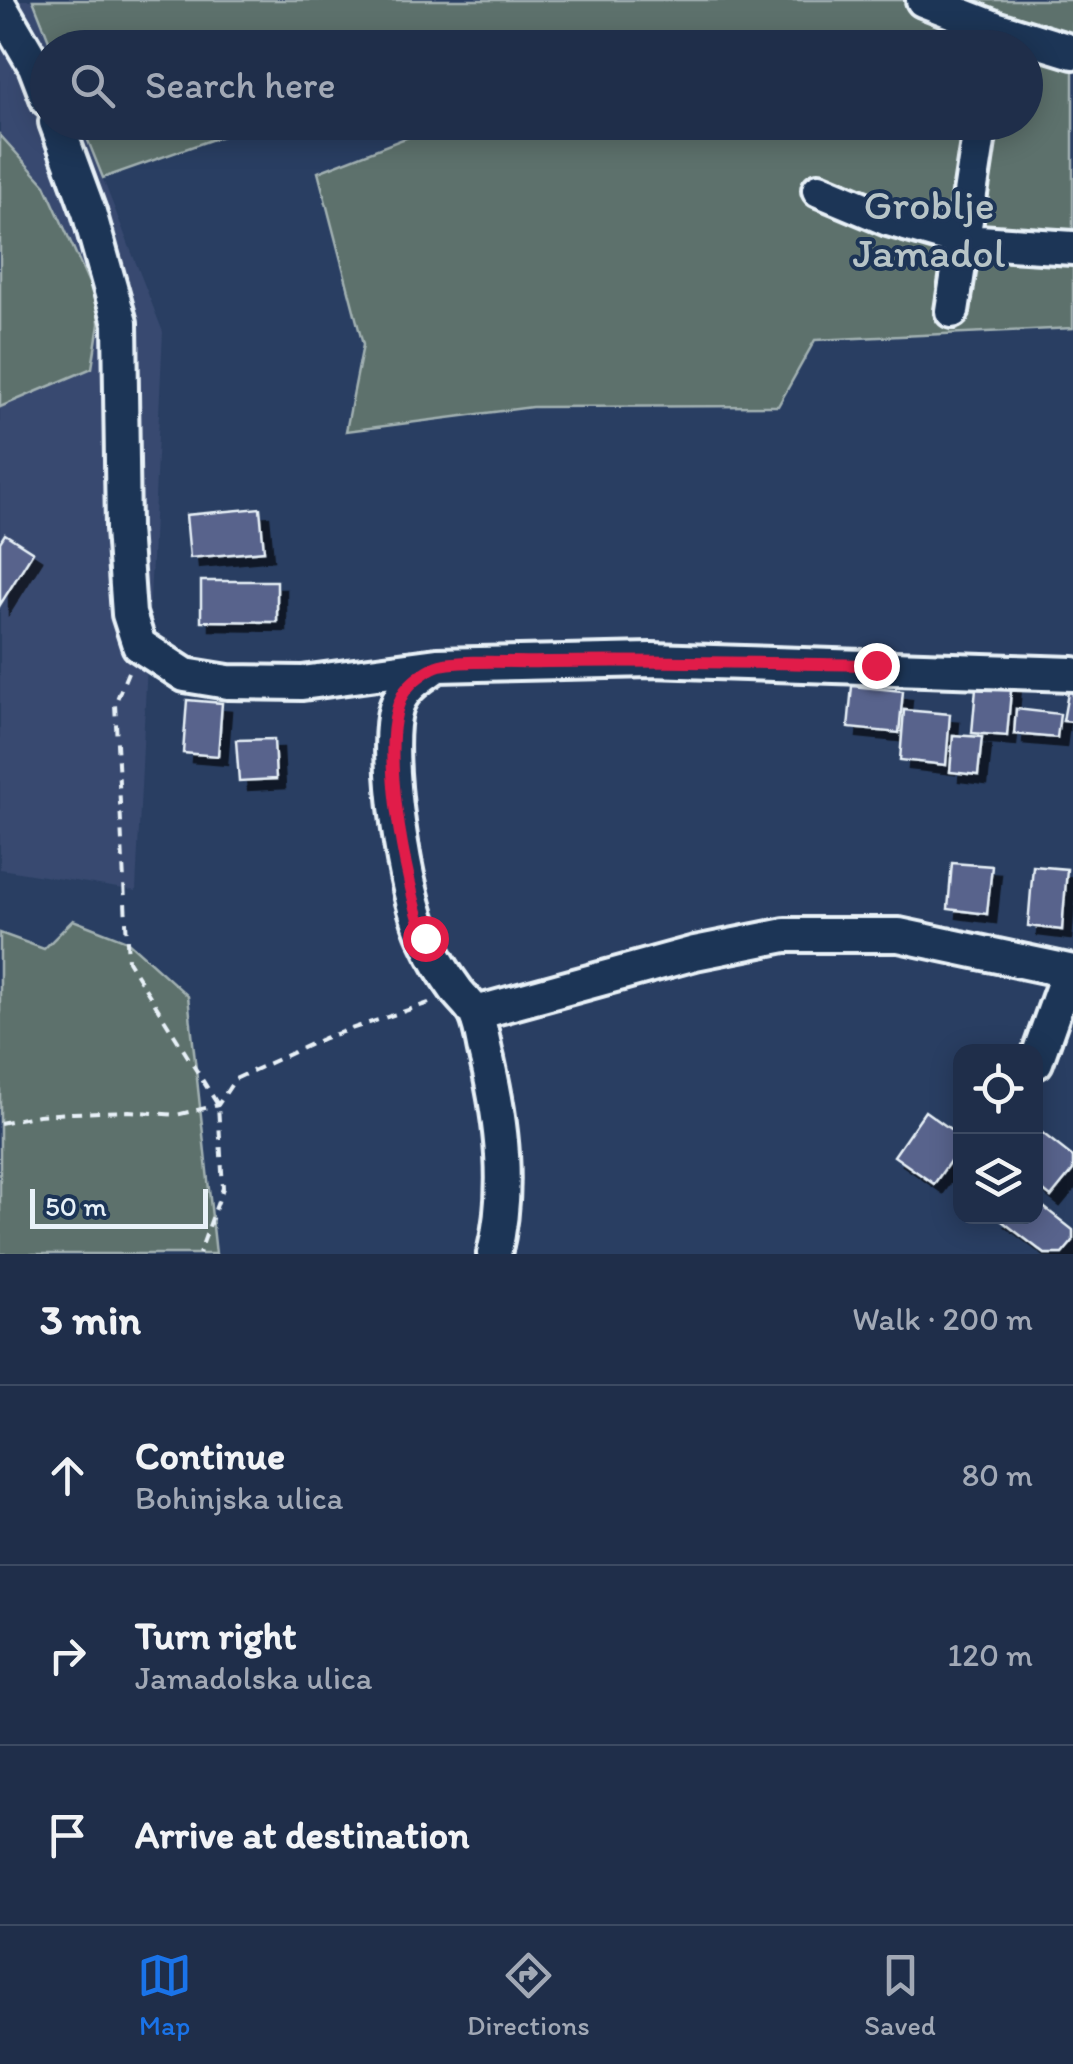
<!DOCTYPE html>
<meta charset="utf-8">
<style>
:root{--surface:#1f2e4a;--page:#2c3a54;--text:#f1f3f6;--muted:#a1a8b5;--line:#3c4a62;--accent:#1a73e8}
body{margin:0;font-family:Itim,sans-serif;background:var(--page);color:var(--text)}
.controls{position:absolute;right:30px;bottom:30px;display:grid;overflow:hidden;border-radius:20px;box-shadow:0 5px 25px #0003}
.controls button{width:90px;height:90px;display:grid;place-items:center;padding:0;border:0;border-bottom:2px solid var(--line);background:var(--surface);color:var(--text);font:50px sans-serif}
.scale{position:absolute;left:30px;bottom:25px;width:178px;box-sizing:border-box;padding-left:10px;border:5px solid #e8f1f8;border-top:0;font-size:28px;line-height:35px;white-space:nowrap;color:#e8f1f8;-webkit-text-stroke:8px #1d3557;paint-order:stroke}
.stop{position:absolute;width:30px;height:30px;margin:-22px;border:8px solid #e11d48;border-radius:50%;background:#fff}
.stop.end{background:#e11d48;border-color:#fff;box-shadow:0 2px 10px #0008}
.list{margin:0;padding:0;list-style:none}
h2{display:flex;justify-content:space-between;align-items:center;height:130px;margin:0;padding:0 40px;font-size:42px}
h2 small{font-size:32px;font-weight:400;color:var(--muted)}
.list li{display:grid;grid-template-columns:65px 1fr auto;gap:30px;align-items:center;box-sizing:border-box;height:180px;padding:0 40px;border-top:2px solid var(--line)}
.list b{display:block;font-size:38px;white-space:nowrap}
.list p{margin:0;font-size:32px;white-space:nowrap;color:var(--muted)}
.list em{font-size:32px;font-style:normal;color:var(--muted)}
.icon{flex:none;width:55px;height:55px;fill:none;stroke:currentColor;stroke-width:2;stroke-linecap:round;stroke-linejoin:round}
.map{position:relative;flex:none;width:1073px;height:1254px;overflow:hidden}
.search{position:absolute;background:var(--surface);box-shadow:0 5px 25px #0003;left:30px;right:30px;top:30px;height:110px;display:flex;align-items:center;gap:25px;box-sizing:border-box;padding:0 35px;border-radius:55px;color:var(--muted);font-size:38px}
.sheet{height:670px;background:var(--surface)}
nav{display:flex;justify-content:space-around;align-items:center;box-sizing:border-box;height:140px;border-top:2px solid var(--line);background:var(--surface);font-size:28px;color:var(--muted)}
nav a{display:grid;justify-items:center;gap:5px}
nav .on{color:var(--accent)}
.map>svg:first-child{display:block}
.built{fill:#37496f}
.green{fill:#5d716c;stroke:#a2b1b2;stroke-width:2.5}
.building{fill:#58648c;stroke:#e8f1f8;stroke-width:2.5;filter:url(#shadow)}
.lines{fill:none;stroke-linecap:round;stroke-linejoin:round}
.minor-casing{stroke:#e8f1f8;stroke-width:40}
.path{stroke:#e8f1f8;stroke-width:4;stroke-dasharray:10 8;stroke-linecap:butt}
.minor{stroke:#1d3557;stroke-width:32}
.route{stroke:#e11d48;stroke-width:12}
.labels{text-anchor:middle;stroke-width:8;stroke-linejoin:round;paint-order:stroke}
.park-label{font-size:42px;fill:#b7c4c7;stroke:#1d3557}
</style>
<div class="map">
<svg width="1073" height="1254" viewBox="0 0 1073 1254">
<defs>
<filter id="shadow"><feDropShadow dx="9" dy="9" stdDeviation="0" flood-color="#0009"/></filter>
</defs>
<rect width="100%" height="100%" fill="#293e62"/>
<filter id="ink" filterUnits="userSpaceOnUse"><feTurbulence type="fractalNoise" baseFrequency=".01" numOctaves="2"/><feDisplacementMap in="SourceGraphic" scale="20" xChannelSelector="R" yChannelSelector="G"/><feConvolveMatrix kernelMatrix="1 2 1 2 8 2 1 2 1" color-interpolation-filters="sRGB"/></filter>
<g filter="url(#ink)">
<path class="built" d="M0,0H33L36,5L52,47L48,48V122L81,123L163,332L136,891L0,869Z"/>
<path class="green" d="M33,0H1073V328L815,340L778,406L532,407L346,431L363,345L318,172L416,134L412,123L1026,122V48H52Z
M81,123H259L103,178Z
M0,135L45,185L98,303L99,324L92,368L0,407Z
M73,920L127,941L188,996L216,1254H0V933L44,949Z"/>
<path class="building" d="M260,508L264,551L190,558L186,515Z
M5,534L33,552L0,605V542Z
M201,581H277V622L201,621Z
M977,677L1012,680L1007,736L972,733Z
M852,686L903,691L899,733L848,728Z
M1069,687L1073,688V722L1063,721Z
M187,700L222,703L218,756L183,753Z
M1016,709L1060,714L1057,738L1014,734Z
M904,710L950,714L946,765L900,760Z
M953,735L982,737L978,775L950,772Z
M274,739L276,779L239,781L236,740Z
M952,863L992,866L987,914L948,909Z
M1033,866L1067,869L1062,930L1028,926Z
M925,1111L960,1136V1147L934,1184L894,1156Z
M1041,1132L1073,1157V1170L1051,1197L1036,1185V1139Z
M1036,1201L1073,1230V1241L1062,1254H1045L998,1218L1036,1216Z"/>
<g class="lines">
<g class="minor-casing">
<path id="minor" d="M923,0L995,28L1073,52
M0,6L35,66L48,100
M56,122L89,212L120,323L123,529L129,614L139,645L185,675L228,682L302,683L437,665L652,660L1073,674
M819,190L888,219L964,241L1073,248
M952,311L981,122
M437,665C421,677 402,687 396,708C383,752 405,898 426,939C434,957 446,976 457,991C463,999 472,1006 476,1015C482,1028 483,1045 487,1059C502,1124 510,1189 494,1254
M476,1013L695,953L785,935H899L1073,972
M1036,1062L1068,972"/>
</g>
<path class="path" d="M128,672L115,704L128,961L218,1105L223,1188L199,1254
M0,1123L38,1115L73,1113L129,1111L176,1115L218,1105L235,1079L324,1038L429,1003"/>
<use href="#minor" class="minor"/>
</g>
</g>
<g class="lines" filter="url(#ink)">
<path class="route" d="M425,938C408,890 371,725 409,686C415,679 431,667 440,665C466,659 518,663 547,662C657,660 766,663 876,665"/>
</g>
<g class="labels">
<g class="park-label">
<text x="929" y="219">Groblje<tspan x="929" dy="48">Jamadol</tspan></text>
</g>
</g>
</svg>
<div class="controls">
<button><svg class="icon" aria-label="locate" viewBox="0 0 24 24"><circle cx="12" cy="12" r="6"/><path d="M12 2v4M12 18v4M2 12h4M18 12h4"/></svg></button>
<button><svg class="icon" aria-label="layers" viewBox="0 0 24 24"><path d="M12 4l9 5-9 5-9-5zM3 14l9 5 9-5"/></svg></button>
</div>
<div class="scale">50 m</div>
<div class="stop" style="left:425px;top:938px"></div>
<div class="stop end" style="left:876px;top:665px"></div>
<div class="search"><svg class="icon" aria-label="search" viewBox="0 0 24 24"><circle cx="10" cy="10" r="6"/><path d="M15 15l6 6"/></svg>Search here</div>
</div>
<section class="sheet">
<h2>3 min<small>Walk · 200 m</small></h2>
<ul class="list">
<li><svg class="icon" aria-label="ahead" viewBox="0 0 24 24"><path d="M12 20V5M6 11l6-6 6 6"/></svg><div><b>Continue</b><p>Bohinjska ulica</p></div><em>80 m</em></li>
<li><svg class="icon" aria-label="right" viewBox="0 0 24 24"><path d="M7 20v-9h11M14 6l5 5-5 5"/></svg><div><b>Turn right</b><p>Jamadolska ulica</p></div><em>120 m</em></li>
<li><svg class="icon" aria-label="arrive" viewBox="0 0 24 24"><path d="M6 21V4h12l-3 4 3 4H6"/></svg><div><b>Arrive at destination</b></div></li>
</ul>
</section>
<nav>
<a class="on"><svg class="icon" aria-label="map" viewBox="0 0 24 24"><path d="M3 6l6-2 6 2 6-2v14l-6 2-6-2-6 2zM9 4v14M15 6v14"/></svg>Map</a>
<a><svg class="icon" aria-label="directions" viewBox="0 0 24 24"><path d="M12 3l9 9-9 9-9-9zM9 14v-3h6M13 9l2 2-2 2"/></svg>Directions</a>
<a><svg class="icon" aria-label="saved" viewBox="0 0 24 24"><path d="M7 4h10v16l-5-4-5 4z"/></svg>Saved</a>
</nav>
